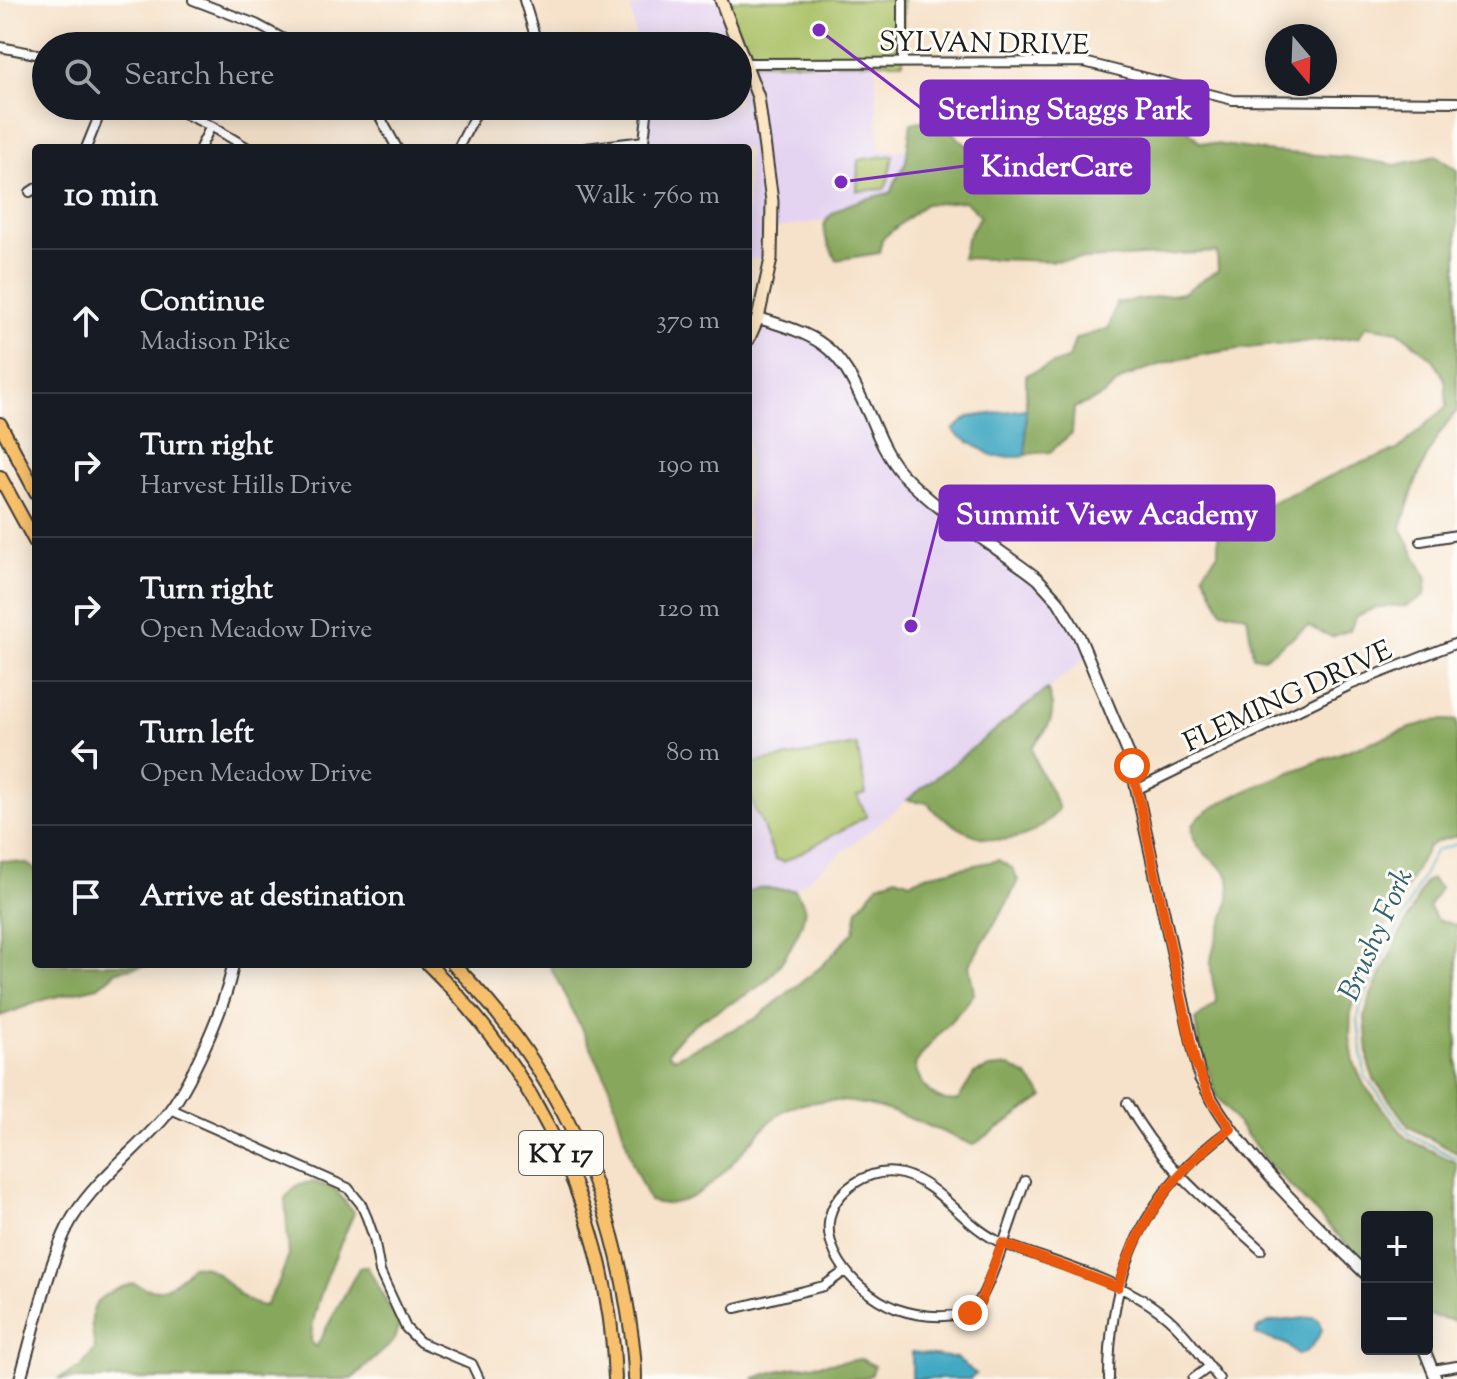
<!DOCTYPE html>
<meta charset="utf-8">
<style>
:root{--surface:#171b24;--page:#242831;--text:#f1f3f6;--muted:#9ea1a6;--line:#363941}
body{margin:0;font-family:"Sorts Mill Goudy",serif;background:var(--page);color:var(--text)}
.controls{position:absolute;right:24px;bottom:24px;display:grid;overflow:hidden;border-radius:8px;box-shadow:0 4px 20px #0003}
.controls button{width:72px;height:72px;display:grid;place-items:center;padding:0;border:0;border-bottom:2px solid var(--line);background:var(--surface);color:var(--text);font:40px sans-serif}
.compass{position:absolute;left:1265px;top:24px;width:72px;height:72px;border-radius:50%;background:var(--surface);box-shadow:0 4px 20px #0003;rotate:161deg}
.stop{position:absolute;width:24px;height:24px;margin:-18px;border:6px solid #ea580c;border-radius:50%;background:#fff}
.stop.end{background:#ea580c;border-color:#fff;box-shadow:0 2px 8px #0008}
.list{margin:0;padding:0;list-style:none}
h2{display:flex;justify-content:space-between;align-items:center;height:104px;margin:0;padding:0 32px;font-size:34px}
h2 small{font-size:26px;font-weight:400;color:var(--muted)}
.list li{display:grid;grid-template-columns:52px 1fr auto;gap:24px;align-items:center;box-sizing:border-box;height:144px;padding:0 32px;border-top:2px solid var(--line)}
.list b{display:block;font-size:30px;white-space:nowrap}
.list p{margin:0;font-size:26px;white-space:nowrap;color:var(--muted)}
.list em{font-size:26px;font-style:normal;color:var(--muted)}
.icon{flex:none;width:44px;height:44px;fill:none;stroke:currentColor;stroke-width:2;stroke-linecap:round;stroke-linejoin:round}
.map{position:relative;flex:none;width:1457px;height:1379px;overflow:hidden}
.search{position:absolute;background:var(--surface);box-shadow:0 4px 20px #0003;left:32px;top:32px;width:720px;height:88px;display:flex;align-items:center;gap:20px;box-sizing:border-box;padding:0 28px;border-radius:44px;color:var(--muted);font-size:30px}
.panel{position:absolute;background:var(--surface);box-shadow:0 4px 20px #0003;left:32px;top:144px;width:720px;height:824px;border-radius:8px}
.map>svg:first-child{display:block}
.built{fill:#e4d3f1}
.green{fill:#aac166;stroke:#636e41;stroke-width:2}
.forest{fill:#87a75b;stroke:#52623c;stroke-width:2}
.water{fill:#43a9c3;stroke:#306270;stroke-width:2}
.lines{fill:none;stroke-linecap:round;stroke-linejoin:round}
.stream{stroke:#43a9c3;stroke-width:2}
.minor-casing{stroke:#3d3a36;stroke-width:12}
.tertiary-casing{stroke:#3d3a36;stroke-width:14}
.secondary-casing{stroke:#3d3a36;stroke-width:15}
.primary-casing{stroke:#3d3a36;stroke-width:16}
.minor{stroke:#fff;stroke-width:8}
.tertiary{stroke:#fff;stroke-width:10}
.secondary{stroke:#fce6c4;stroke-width:11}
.primary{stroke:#f7c06c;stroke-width:12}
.route{stroke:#ea580c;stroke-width:10}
.labels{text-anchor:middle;stroke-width:6;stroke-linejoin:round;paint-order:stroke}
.shield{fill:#fdfcf7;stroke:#605f5e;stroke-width:2}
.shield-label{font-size:26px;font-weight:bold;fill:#1c1c1c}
.street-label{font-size:28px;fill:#1c1c1c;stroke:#fdfcf7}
.water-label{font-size:30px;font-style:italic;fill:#306270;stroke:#fdfcf7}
.leader{fill:none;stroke:#7b2cbf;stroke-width:3}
.callout-dot{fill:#7b2cbf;stroke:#fdfcf7;stroke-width:3}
.callout{fill:#7b2cbf;stroke:#7b2cbf;stroke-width:3}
.callout-label{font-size:30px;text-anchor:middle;font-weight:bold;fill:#fff}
</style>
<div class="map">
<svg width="1457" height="1379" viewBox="0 0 1457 1379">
<rect width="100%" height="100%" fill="#fdfcf7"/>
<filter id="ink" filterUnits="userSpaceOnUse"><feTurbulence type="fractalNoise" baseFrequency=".0125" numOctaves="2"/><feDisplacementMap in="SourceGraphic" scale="16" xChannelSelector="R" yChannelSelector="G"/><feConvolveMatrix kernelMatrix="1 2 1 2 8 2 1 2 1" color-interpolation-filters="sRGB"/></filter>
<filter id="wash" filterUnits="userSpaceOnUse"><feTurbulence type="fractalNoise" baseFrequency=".006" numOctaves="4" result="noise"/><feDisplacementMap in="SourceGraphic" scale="32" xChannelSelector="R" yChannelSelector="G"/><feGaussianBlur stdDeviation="1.8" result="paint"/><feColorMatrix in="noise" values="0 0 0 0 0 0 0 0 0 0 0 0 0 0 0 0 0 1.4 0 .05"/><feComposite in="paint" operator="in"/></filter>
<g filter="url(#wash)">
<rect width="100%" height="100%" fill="#f6e2ca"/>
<path class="built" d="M656,0H721L875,62L879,150H908L906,161L890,193L844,205L826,220L773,229L771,259H748V148H632V143L641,142L648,106H738V46H637L631,9Z
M758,318L786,326L837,356L899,470L1038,579L1089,656L748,927V340Z"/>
<path class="green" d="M721,0H903V62L747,63Z
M893,155L888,181L884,189L857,191L858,160Z
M857,745L866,794L857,796L867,816L784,862L775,859L758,814H756L748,787V764Z"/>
<path class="forest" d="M1145,115L1185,127L1200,142L1274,152L1345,157L1396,165L1436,156L1457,170V411C1428,442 1413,487 1401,528L1427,578L1425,595L1407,606L1377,607L1357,616L1350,630L1332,637L1308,626L1264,658L1253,656L1247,615L1222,611L1203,573L1218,553V529L1234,519L1355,465L1397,450L1447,406L1445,380L1433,359L1398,331L1366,326L1359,337C1288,345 1192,347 1127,377C1117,381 1111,390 1102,396C1094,401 1083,404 1074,408L1072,433L1050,452L1026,454V375L1069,358L1075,339L1109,328L1116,303L1183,293L1218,270L1217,252L1049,261L962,258L967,238L980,216L965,201L925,204L882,239L879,253L836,260C832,251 824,238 824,229C824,206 872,197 890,193L906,161L911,123L938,117L960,140L977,153L1022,148L1065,127Z
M1047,689C1059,716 1049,727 1032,747C1036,771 1051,787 1059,809C1028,848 985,848 947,820C939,815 932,811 928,803L907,800Z
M1446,720L1457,721V836L1438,841L1428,847L1381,936L1360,983L1351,1009L1350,1037L1354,1063L1364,1085L1407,1139L1457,1163V1321L1427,1315V1217H1367V1266L1271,1166L1217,1097L1199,1043L1195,1020L1217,1003C1215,990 1210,974 1211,961C1214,933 1234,908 1229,878C1226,864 1189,853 1193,826C1197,799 1398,733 1431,721Z
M0,860L27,864L36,870V964H152L117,971L98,987L46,999L0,1016Z
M999,860L1013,869L1018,880L1010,898L969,965L974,994C955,1020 931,1038 915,1065C920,1087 935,1104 958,1100L974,1074L989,1068L1010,1066L1028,1077L1044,1097L973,1145C924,1125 869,1094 815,1102C806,1103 793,1106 785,1110C745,1135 707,1220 649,1201L633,1165L608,1082L549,964H748V892L758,888L795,890C797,895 803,901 804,906C808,924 779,969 766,981C734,1008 689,1015 668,1053L674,1058L755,1019L823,965L854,931L858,909L879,884L896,877L910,882L931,874Z
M1432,879L1440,888L1429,907L1437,920L1457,925V1153L1409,1127L1374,1079L1369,1066L1365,1016L1371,995L1425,882Z
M313,1182L334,1188L354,1213C339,1248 311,1305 311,1343L316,1347L359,1268L367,1266L399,1325L393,1342L352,1379H58L81,1367L95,1349C87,1307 91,1296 134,1283C160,1298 174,1286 191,1266C196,1266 201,1265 205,1267C227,1275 238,1304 265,1306L279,1281L289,1255L285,1198L299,1184Z
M861,1359L875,1366L871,1375L861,1379H752C787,1365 824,1365 861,1359Z"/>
<path class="water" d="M1026,409V454L1022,457H994C982,448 959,439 953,430L969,417Z
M1314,1317L1319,1320L1322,1330C1316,1341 1310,1353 1297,1355L1286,1344L1256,1335L1257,1329L1269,1322Z
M912,1352L956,1358L976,1374L970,1379H912Z"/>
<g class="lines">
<path class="stream" d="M1457,844L1435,851L1361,1003L1358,1020L1365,1076L1409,1134L1457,1159"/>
</g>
</g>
<g filter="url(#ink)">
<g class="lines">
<g class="minor-casing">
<path id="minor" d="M193,0L256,24L297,46
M524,0L538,46
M903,0V62
M0,47L46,56
M738,63L1084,62L1233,100L1457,102
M168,106L211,126L248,148
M374,106L397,148
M86,148L103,106
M200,148L211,126
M458,148L480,106
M586,148L644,141L648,106
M30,192L36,188
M1421,541L1457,535
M1138,789L1350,685L1457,643
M1127,1103C1162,1167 1208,1202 1261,1250
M171,1109L348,1188L361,1204L367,1218L374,1238L380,1272L406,1328L420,1342L472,1364L479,1379
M1025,1181C1015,1206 988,1300 970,1313C946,1318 920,1317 897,1309C848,1291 796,1223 855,1183C869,1174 886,1170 902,1174C941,1184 964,1227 1002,1243C1054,1263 1117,1278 1162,1313C1185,1331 1201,1356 1219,1379
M736,1308L824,1286L845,1271
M1433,1370L1457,1366
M1109,1379C1109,1274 1144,1190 1231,1129
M1193,1379L1209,1367"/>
</g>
<g class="tertiary-casing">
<path id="tertiary" d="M758,318C832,339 840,351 871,419C879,438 887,457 901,473C940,514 993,544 1038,579L1058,601L1079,636L1129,755L1200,1078C1240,1155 1306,1215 1367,1275
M1424,1349L1436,1379
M20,1379C34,1333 49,1257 73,1217C97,1179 134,1152 163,1119C189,1089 227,1003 233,964"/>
</g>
<g class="secondary-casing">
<path id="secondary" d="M721,0L758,97L772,201L771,259L758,318L748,340"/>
</g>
<g class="primary-casing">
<path id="primary" d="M0,424L36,492
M0,477L36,543
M428,964C539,1073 610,1222 615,1379
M453,964C542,1053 601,1164 624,1288C629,1318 635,1349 635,1379"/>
</g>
<use href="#minor" class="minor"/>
<use href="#tertiary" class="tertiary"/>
<use href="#secondary" class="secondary"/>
<use href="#primary" class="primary"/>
</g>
</g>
<g class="lines" filter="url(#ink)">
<path class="route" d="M970,1313L981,1301L1002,1243L1118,1287C1139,1221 1174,1169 1231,1129L1208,1094L1195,1061L1132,766"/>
</g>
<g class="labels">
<rect class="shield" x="519" y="1131" width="84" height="44" rx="6"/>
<g class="shield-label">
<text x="561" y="1162">KY 17</text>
</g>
<g class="street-label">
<text transform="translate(984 42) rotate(1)" y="10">SYLVAN DRIVE</text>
<text transform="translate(1287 695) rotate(-25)" y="10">FLEMING DRIVE</text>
</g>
<g class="water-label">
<text transform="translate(1375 934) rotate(-66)" y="10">Brushy Fork</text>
</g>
</g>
<path class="leader" d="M819 30L921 108M841 182L965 166M911 626L940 513"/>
<g class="callout-dot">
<circle cx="819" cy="30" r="8"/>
<circle cx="841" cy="182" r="8"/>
<circle cx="911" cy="626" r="8"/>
</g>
<g class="callout">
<rect x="921" y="81" width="287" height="54" rx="8"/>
<rect x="965" y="139" width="184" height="54" rx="8"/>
<rect x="940" y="486" width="334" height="54" rx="8"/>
</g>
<g class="callout-label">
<text x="1065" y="119">Sterling Staggs Park</text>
<text x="1057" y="176">KinderCare</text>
<text x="1107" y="524">Summit View Academy</text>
</g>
</svg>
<div class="controls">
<button>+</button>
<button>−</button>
</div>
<svg class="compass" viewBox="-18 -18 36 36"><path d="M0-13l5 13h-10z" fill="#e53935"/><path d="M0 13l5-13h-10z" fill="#9ea1a6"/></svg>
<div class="stop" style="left:1132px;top:766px"></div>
<div class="stop end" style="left:970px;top:1313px"></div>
<div class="search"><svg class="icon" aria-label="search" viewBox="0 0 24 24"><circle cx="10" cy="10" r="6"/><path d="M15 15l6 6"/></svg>Search here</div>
<section class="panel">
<h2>10 min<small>Walk · 760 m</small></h2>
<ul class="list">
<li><svg class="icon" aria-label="ahead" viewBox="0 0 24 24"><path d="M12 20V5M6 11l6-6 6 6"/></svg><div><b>Continue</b><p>Madison Pike</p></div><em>370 m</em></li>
<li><svg class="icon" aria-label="right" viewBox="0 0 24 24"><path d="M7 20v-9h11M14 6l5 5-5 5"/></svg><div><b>Turn right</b><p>Harvest Hills Drive</p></div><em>190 m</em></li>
<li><svg class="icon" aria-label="right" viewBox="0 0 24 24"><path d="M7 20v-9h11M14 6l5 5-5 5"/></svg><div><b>Turn right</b><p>Open Meadow Drive</p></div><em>120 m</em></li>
<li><svg class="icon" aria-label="left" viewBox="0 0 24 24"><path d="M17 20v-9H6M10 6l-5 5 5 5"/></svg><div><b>Turn left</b><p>Open Meadow Drive</p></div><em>80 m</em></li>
<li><svg class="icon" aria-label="arrive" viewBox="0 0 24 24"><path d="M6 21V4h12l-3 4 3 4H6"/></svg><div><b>Arrive at destination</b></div></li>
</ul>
</section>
</div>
